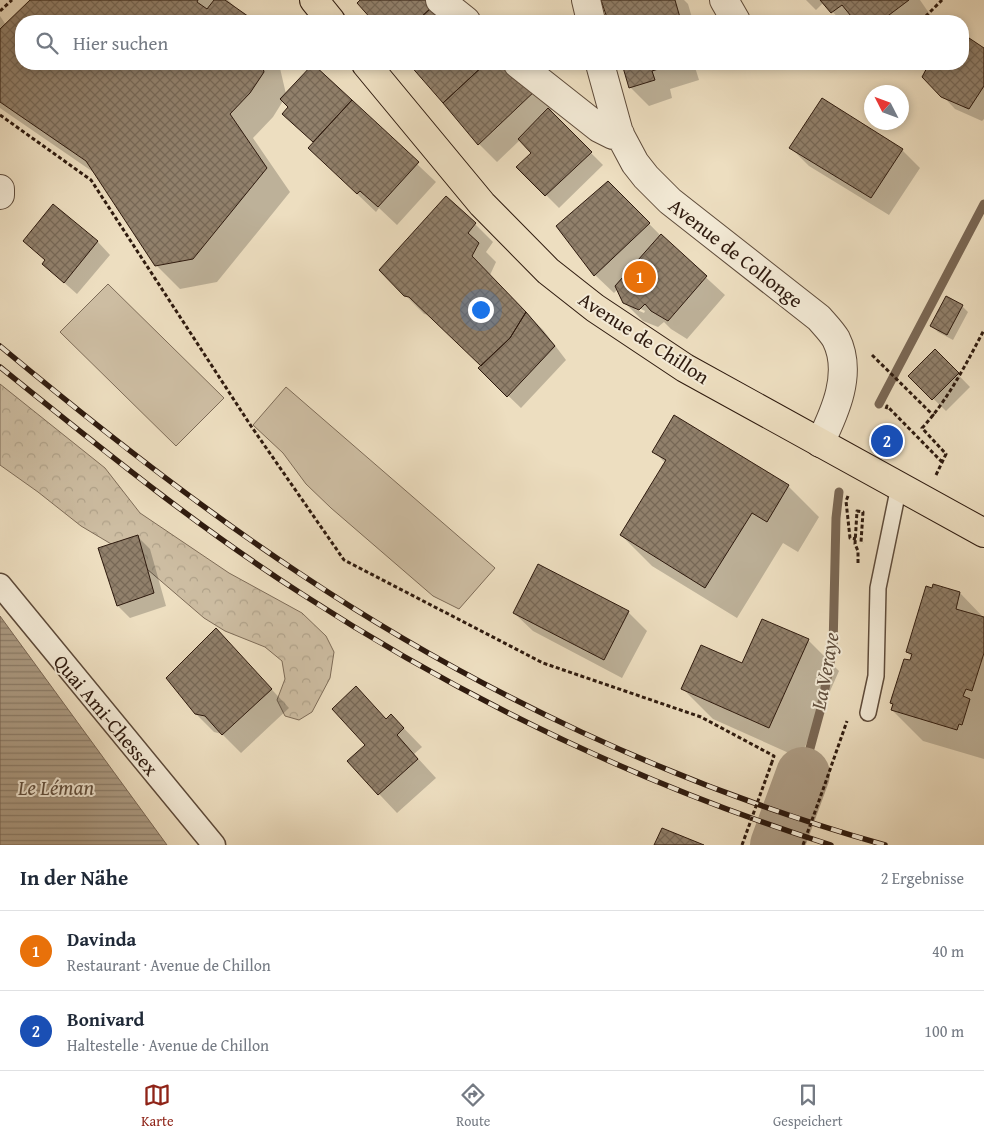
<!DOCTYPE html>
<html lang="de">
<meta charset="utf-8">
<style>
:root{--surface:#fff;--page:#f6f6f7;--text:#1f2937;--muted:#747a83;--line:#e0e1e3;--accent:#8f2418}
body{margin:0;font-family:"Gentium Book Plus",serif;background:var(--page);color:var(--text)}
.compass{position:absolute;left:864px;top:85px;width:45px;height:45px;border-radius:50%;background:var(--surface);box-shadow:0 2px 8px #0003;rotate:312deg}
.you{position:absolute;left:480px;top:309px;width:18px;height:18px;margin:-12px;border:4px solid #fff;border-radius:50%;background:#1a73e8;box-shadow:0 0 0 8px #1a73e833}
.badge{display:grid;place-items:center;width:32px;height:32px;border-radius:50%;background:var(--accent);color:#fff;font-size:16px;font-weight:700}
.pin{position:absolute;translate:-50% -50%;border:2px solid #fff;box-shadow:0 1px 5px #0006}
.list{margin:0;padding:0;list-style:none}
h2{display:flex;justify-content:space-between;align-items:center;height:65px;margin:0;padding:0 20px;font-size:21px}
h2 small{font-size:16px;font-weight:400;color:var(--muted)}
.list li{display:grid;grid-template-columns:32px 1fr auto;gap:15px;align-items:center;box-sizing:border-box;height:80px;padding:0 20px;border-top:1px solid var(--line)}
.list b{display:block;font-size:19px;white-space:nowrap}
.list p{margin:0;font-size:16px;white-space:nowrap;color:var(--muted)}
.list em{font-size:16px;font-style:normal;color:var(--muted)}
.icon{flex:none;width:28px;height:28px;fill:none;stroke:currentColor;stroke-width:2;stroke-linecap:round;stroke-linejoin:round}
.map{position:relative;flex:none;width:984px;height:845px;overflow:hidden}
.search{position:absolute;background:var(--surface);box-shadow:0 2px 8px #0003;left:15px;right:15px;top:15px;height:55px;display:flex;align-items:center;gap:12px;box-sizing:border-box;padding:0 18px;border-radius:20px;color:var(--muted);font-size:19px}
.sheet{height:225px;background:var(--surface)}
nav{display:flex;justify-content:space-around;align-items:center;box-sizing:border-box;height:70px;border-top:1px solid var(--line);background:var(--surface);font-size:14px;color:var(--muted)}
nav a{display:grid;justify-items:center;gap:2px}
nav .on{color:var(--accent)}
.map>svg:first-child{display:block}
.forest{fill:url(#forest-crowns);stroke:#7e6c58}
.green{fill:#cdbda2;stroke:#7e6c58}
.water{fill:url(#water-rules);stroke:#7a6754}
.shadow{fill:#0003;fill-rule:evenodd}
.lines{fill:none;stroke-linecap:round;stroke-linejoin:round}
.stream{stroke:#7a6754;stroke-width:9}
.river{stroke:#ac9b83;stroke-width:54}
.building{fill:url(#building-cross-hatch);stroke:#2e1a0e}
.service-casing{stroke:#5e4b3a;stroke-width:18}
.pedestrian-casing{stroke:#5e4b3a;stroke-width:25}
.minor-casing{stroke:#5e4b3a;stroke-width:30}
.primary-casing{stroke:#2e1a0e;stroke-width:30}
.path{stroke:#2e1a0e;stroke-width:3;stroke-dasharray:4 2.5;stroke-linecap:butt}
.service{stroke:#f3ead6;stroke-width:15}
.pedestrian{stroke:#f3ead6;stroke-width:22}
.minor{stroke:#f3ead6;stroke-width:28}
.primary{stroke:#eddec0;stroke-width:28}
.rail-casing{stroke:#2e1a0e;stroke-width:5.5}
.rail{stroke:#f3ead6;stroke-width:4;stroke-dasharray:11;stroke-linecap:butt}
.path-bridge{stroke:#2e1a0e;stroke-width:3;stroke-dasharray:4 2.5;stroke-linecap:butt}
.labels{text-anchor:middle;stroke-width:4;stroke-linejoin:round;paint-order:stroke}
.street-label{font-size:20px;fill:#2e1a0e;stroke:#f3ead6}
.water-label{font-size:21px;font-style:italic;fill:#604e3d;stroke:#f3ead6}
</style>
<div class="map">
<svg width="984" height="845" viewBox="0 0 984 845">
<defs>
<pattern id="forest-crowns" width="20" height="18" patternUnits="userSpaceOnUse" patternTransform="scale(1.25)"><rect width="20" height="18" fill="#cdbda2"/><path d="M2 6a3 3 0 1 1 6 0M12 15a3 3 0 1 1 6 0" fill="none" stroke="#b0a28a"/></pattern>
<pattern id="water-rules" width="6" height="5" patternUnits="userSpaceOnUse" patternTransform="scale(1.25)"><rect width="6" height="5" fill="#ac9b83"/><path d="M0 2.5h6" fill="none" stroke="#8c7e6a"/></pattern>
<pattern id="building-cross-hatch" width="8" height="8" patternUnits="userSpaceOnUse" patternTransform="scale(1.25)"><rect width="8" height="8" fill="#91806b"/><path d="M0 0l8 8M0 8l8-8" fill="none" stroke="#776856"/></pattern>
</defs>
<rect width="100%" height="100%" fill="#eddec0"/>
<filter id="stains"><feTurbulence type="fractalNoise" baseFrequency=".004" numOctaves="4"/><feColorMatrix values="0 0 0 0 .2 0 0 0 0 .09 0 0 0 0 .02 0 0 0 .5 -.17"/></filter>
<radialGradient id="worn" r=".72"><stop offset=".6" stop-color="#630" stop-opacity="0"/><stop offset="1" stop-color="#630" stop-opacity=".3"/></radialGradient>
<path class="forest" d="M0,384L105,468L140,513L229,573L302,613L326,636L334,652L330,678L312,712L299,720L285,716L277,700L285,679L282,661L265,647L225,631L204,618L133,557L81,526L38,492L0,465Z"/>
<path class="green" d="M108,284L224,398L176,446L60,332Z
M286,387L495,568L459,609L433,596L331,508L306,484L283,453L253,425Z"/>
<path class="water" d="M0,616L167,845H0Z"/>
<path class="shadow" d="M32,0H228L234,6L233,7L252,21H21V64H279L286,94L313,66L436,182L397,225L379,208L376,212L309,148L314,143L296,126L289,107L283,101L273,117L253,138L290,192L217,282L180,289L156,265L96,174L0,108V30L2,28H0V16L6,25Z
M362,0H424L450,21H375L359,3Z
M603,0H684L688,4L693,21H609Z
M806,0H920L931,16L924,21H841L824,2L816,10Z
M963,35L984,49V119L982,121L955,109L924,76L930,64H963Z
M411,64H503L536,90L554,108L550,112L603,165L559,208L518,167L533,153L520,140L497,162L479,144Z
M623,64H694L699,80L670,89L672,98L649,106L630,87Z
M791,148L902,150L920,168L889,215L809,166Z
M608,182L661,236L725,295L687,339L671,329L664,322L658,327L643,321L624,302L618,289L614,293L595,275L557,226ZM635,306L645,311L644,313L635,309Z
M53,206L98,242L110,255L77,294L43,264L46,261L24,241Z
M475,224L493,242L486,252L496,262L490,275L544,331L566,360L521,408L479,368L482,366L429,315L424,314L405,295Z
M962,306L968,312L953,340L938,332L932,326Z
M935,351L970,387L946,411L910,376Z
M675,417L788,486L819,517L798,552L783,543L737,618L652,566L621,535L665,463L654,451Z
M137,536L150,549L166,606L130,618L118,606Z
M960,593L984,618V759L923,741L892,710L912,657L907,652Z
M628,612L647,631L622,678L533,631L514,613Z
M216,630L289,708L241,753L222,734L214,732L196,714Z
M808,640L839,671L800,758L713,719L683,689Z
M391,715L422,747L414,754L436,778L397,813L348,761L366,745Z"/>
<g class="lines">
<path class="stream" d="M879,404L984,204
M803,774L821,708L833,648L836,518L839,492"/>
<path class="river" d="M777,845L803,774"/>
</g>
<path class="building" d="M30,0H198L197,2L207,9L214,0H225L252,19V21H21V64H262L264,72L250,93L230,114L267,168L193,259L155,266L86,161L0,102V29Z
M360,0H426L433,6L417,21H373L357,3Z
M601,0H675L681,21H608Z
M820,0H909L881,21H855L842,5L831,13Z
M433,6L452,21H417Z
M963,34L984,48V86L969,109L941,97L922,77L929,64H963Z
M313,64L352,100L313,142L282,114L288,107L280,99Z
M409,64H485L443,103Z
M485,64H505L537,89L478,145L443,103Z
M622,64H674L652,71L655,80L629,88Z
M822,98L903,149L871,198L789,148Z
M352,100L419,162L378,207L360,191L357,194L308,148Z
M548,108L592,152L545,196L516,167L531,153L518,139Z
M608,181L650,223L594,276L556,226Z
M446,196L476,223L468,233L479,243L472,256L526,312L510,338L481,366L409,297L404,296L379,270Z
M53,204L98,241L64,283L42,264L45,260L23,241Z
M661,234L707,276L668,321L651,311L645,304L639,310L623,303L615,286Z
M946,296L963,305L947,335L930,326Z
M526,312L555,346L507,397L478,368L510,338Z
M935,349L959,373L932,400L908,376Z
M674,415L789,485L767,522L752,513L705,588L620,535L666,460L652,452Z
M138,535L154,593L117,606L98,548Z
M538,564L629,611L604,660L513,613Z
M933,584L960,592L956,609L984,617V653L972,691L966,689L963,696L970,699L962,725L959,724L957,730L891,710L893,704L890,703L904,659L910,660L912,654L906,652L926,586L932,588Z
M762,619L809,639L769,728L681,689L701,645L742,663Z
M216,628L272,689L222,735L205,716L195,714L166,678Z
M356,686L386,719L391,714L404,728L397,735L418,759L378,795L347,761L365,745L332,709Z
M662,828L704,845H654Z"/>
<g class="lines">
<g class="service-casing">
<path id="service" d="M868,713L876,676L878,588L899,486"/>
</g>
<g class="pedestrian-casing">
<path id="pedestrian" d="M0,585L214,845"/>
</g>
<g class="minor-casing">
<path id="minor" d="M440,0L466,21
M586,0L591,21
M724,0L736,21
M518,64L599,128L613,135L620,134
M600,64L619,133L635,163L646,177L670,201L819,318C825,325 832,332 836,339C853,373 835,412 820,443
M0,189V195"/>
</g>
<g class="primary-casing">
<path id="primary" d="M314,0L331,21
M366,64L482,204L548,271L595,308L685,368L984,533"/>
</g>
<path class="path" d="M0,11L12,0
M921,21L942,0
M0,115L91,180L251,426L344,560L543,663L701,717L774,756L772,762
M872,355L934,416
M886,409L887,406L942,462
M936,475L946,454L922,428C948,400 966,364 984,330
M848,496L846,501L850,538L856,539
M858,563V551L855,544L857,511L863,512L861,542L863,543
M825,784L847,721"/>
<use href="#service" class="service"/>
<use href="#pedestrian" class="pedestrian"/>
<use href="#minor" class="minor"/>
<use href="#primary" class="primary"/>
<g class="rail-casing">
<path id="rail" d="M0,346C96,426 195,504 299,573C478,693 677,786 885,845
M0,367C98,446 196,526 302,594C467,701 644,786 831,845"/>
</g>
<use href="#rail" class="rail"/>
<path class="path-bridge" d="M742,845L772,762
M803,845L825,784"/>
</g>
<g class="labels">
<g class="street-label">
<text transform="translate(736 253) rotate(38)" y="7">Avenue de Collonge</text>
<text transform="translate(644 338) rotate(33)" y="7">Avenue de Chillon</text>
<text transform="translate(106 715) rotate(50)" y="7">Quai Ami-Chessex</text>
</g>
<g class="water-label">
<text transform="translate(825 671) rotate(-80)" y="7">La Veraye</text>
<text x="56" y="795">Le Léman</text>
</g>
</g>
<rect width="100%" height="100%" filter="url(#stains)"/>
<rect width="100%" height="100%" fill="url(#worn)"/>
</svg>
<svg class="compass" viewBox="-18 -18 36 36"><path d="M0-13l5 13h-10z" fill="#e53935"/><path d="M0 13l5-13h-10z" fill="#747a83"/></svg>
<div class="you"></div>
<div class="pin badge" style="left:640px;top:277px;background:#e8710a">1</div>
<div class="pin badge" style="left:887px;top:441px;background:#1a4fb4">2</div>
<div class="search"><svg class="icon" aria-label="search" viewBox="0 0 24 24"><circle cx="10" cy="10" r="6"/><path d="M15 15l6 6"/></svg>Hier suchen</div>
</div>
<section class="sheet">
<h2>In der Nähe<small>2 Ergebnisse</small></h2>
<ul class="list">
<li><span class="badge" style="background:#e8710a">1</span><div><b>Davinda</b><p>Restaurant · Avenue de Chillon</p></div><em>40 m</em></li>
<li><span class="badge" style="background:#1a4fb4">2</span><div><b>Bonivard</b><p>Haltestelle · Avenue de Chillon</p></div><em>100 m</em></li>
</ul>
</section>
<nav>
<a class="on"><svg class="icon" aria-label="map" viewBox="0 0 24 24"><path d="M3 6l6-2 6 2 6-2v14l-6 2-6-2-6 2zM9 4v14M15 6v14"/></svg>Karte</a>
<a><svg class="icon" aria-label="directions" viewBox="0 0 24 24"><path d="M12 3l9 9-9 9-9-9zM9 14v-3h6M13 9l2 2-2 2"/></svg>Route</a>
<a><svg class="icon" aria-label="saved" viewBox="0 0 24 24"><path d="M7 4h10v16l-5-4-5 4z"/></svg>Gespeichert</a>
</nav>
